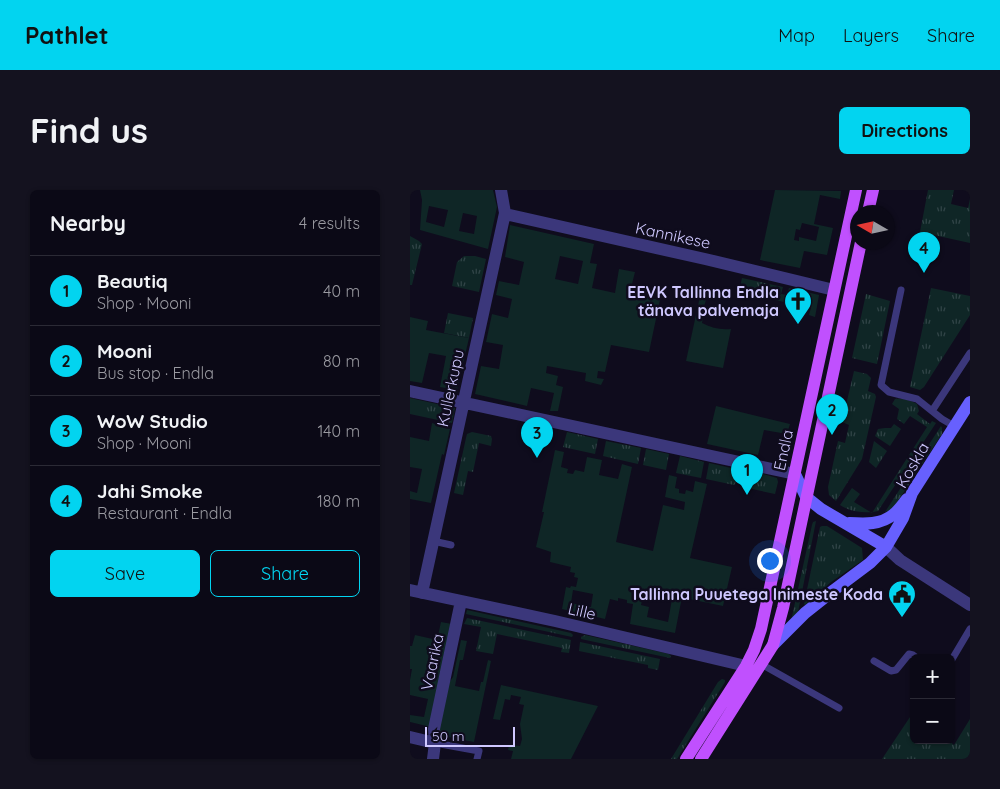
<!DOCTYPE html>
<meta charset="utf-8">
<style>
:root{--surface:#0b0916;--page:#14121f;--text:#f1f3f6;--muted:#9a9aa1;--line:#2b2a35;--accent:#02d4f0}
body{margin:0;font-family:Quicksand,sans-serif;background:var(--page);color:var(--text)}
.controls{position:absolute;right:15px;bottom:15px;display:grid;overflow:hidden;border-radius:8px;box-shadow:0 1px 4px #0004}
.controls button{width:45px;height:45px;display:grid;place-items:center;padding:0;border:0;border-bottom:1px solid var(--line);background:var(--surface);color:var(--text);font:25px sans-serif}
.compass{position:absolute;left:440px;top:15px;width:45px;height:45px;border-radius:50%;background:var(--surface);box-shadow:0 1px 4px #0004;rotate:279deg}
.scale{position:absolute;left:15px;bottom:12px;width:90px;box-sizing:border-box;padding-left:5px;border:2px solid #cfc8ff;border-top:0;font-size:14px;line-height:18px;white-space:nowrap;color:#cfc8ff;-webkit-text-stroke:4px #0f0c1d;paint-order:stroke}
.you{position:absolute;left:359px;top:370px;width:18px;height:18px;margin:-12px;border:4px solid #fff;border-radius:50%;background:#1a73e8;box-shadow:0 0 0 8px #1a73e833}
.badge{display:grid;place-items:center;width:32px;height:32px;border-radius:50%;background:var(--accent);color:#111;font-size:16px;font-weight:700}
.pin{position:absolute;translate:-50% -41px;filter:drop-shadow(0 1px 2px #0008)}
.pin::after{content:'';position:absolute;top:26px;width:18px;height:15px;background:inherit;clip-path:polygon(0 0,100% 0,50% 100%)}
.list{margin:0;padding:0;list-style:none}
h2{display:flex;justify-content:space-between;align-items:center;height:65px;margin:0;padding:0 20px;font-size:21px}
h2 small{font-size:16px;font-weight:400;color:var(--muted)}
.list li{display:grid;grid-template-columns:32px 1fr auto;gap:15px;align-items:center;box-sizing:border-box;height:70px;padding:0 20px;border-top:1px solid var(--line)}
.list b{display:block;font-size:19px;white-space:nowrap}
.list p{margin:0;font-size:16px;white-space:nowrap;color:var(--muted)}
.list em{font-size:16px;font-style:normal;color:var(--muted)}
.actions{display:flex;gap:10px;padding:15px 20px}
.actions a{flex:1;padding:11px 0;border:1px solid var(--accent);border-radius:8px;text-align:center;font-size:18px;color:var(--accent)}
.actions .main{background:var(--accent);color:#111}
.map{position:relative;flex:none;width:560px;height:569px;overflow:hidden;border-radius:8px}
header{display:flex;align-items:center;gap:30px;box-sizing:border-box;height:70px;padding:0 25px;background:var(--accent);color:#111}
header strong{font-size:24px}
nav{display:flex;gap:28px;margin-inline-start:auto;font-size:18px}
.intro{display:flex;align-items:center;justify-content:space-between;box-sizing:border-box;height:120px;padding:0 30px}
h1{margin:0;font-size:35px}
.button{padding:12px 22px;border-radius:8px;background:var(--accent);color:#111;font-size:18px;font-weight:700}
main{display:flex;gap:30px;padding:0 30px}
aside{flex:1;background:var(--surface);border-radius:8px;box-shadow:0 1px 4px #0004}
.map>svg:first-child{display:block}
.grass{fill:url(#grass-tufts)}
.garden{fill:#0f2626;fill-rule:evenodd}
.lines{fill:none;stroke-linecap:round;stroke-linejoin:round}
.lane{stroke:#3b377b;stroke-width:7}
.street{stroke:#3b377b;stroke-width:12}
.secondary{stroke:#6760fe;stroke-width:12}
.primary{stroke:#c050fe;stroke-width:12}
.labels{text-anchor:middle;stroke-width:5;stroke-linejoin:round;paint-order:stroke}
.street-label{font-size:16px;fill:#cfc8ff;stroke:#0f0c1d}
.poi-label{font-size:16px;font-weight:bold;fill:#cfc8ff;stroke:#0f0c1d;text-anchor:end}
</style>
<header>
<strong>Pathlet</strong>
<nav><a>Map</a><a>Layers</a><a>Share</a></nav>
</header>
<div class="intro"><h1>Find us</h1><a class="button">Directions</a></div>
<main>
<aside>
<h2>Nearby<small>4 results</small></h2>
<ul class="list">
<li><span class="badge">1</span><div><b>Beautiq</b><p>Shop · Mooni</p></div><em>40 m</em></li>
<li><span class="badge">2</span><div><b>Mooni</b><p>Bus stop · Endla</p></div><em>80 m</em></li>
<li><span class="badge">3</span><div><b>WoW Studio</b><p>Shop · Mooni</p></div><em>140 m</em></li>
<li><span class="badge">4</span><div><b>Jahi Smoke</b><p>Restaurant · Endla</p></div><em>180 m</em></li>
</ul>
<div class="actions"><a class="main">Save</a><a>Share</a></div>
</aside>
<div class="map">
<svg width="560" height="569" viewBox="0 0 560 569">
<defs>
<pattern id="grass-tufts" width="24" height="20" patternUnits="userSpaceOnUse" patternTransform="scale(1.25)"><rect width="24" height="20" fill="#0f2626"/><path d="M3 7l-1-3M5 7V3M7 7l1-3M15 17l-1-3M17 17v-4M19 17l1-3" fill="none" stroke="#314447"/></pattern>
</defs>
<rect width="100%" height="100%" fill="#0f0c1d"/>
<path class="grass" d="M518,0H544L541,14L558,18L560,9V53L510,42Z
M0,46L9,51L12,54L2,95H0Z
M54,66H65L76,69L69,102L42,96L47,72Z
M332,88L373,97L371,104L377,105L379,98L409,105L405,127L399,125L401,118L329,102Z
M521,98L560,106V125L514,197L510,200L500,197Z
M456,104L480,111L467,174L442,168Z
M38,123L63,128L59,148L34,143Z
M444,181L457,184L461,188L458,201L465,204L466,207L452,269L426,311L419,305L418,297L428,251L435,253L439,235L432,232Z
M0,208L45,218L42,233L0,224Z
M485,209C493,208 500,210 507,214L509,221L507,224L520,234L522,231L526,233L468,321C457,324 440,322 430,315L442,298L450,304L444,312L462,323L517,237L500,226L494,234L487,229L489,219L482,214Z
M484,234L491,239L480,256L465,246L468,239L475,238H481Z
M531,236L532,238V244L486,314L481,320L475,322Z
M62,242L81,246L82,249L81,256L69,253L63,282L58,281L53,305L44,303L56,248L57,244Z
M157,242L188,249L185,264L153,257Z
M196,251L231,258L228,274L193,266Z
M464,251L477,261L466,278L459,272Z
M236,259L259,264L256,280L233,275Z
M270,266L294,272L291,288L266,283Z
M299,273L334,281L333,284L324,295L296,289Z
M349,283L367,288L368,292L365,304L333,297Z
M406,331L388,422L381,431L402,335L403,332Z
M412,336H417L452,358L453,370L421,392L395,415L394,414L410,337Z
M57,420L161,443L163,445L162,447L56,424Z
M57,428L161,450L159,463L151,462L152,458L87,444L83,464L66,461L71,437L54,434Z
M175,445L259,464L261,466L260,468L171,449V447Z
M170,452L250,469L248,480L238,478V475L169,461Z
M312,489L315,490V492L267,569H261L308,492Z
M502,524L504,525V550H538L544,555L560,529V569H472Z"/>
<path class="garden" d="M10,0H83L87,17L78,59L10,40L12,10ZM19,16L38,20L34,37L16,32ZM53,23L67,26L64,44L49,41Z
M365,0L431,1L430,9L410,5L404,34L423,38L417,65L394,61L390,78L350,70ZM392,33L409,37L406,51L389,47V51L384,50L386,39L390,40Z
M100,35L184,54L180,73L187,74L182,98L205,103L209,79L225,82L221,98L228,99L227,105L250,110L239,162L201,155L195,182L188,181L187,188L194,189L191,195L175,191L176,183L137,176L136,183L148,186L146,195L153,197L148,221H140L144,203L121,198L117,216L65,204L71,176L89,179L93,155L76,152L82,124L98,128L102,109L86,105L89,91L109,95L114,72L95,67ZM150,66L173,71L168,94L145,89Z
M292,97L299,98L293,121L294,122L292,133C302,138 310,140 321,139L313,178L276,171Z
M0,127L18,131L16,140L59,148L47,200L30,197L36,166L19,163L12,193L0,191Z
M306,216L380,234L377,244L354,240L348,265L297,254Z
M22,233L40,239L34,265L32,264L21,313L0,309V301L7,303L12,279L0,277V247L19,251Z
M145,260L154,262L151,277L158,279L157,283L163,284L165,280L174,282L177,267L192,270L189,285L208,289L212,274L222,277L206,352L243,361L253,315L274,320L275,312L255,307L259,285L267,287L265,298L269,299V303L275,304L276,300L283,302L285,291L297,294L280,368L322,377L313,416L274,408L272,407L265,443L220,434L223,414L217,413V410L208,408V411L200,409L195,429L152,419L156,397L160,398L161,396L166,397L168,388L164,387L165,383L160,382L161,377L140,372L141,362L126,357L134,322H132ZM235,399L254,402V407L262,409L258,432L237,427L239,417L231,415ZM163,400L183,404L181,417L161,413Z
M31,432L42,434L21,537L0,532V525L14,527L18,509L0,505V490L2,479H0V456H2L5,445L27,450Z
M51,450L57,451L53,470H50L45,496L69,501L71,492H73L78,470L81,471L64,552L28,545L38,494L43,487Z
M91,495L188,516L161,569H101L103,561L98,560L99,555L110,556L112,549L110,534L114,515L109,514L111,507L101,505L100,510L95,509L90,530L83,529Z"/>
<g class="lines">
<path class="lane" d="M491,100L471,195L479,202L507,209L532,229L544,236
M522,221L560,163
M23,351L41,355
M464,471L481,481L486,480L499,464L503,465L507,468
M541,471L560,439
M351,474L429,518
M25,553L69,561L67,569"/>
<path class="street" d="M95,24L295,69L424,100
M0,201L385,284
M476,357L490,370L560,415
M0,400L145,431L336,476
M12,403L95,23L91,0
M0,547L25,553
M23,569L25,553L24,539L51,411"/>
<path class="secondary" d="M385,284L396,307L411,319L476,357
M439,333C455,334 471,335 484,324C489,320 493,314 497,309
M363,455L395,423L424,400L460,373L476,357L493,328L502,303L560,212"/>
<path class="primary" d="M458,22L463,0
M276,569L336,476L344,460L351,439L446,0
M291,569L363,455L373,418L451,52"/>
</g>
<defs>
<g id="church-pin" transform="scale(1.4375)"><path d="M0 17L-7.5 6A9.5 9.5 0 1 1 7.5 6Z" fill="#02d4f0" stroke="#0f0c1d"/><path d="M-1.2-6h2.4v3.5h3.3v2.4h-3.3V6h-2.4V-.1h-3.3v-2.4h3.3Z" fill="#111"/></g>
<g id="civic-pin" transform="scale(1.4375)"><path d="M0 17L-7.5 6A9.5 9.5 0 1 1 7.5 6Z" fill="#02d4f0" stroke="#0f0c1d"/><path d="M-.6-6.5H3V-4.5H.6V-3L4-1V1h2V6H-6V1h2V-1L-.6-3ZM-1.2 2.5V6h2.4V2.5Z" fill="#111"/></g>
</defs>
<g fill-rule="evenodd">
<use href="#church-pin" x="388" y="111"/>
<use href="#civic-pin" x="492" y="404"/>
</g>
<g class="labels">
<g class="street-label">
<text transform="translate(263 45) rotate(12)" y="6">Kannikese</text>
<text transform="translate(40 198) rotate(-78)" y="6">Kullerkupu</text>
<text transform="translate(373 260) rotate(-78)" y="6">Endla</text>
<text transform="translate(502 275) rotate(-60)" y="6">Koskla</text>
<text transform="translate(172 421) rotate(13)" y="6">Lille</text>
<text transform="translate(22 472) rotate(-78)" y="6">Vaarika</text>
</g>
<g class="poi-label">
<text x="369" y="108">EEVK Tallinna Endla<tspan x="369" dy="18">tänava palvemaja</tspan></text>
<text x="473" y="410">Tallinna Puuetega Inimeste Koda</text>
</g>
</g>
</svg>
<div class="controls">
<button>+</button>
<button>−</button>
</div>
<svg class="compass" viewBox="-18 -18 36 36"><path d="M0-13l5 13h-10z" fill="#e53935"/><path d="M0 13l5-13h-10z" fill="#9a9aa1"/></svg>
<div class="scale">50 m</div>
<div class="you"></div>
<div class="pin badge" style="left:337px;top:305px">1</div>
<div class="pin badge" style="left:422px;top:245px">2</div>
<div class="pin badge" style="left:127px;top:268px">3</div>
<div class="pin badge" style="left:514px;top:83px">4</div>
</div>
</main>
